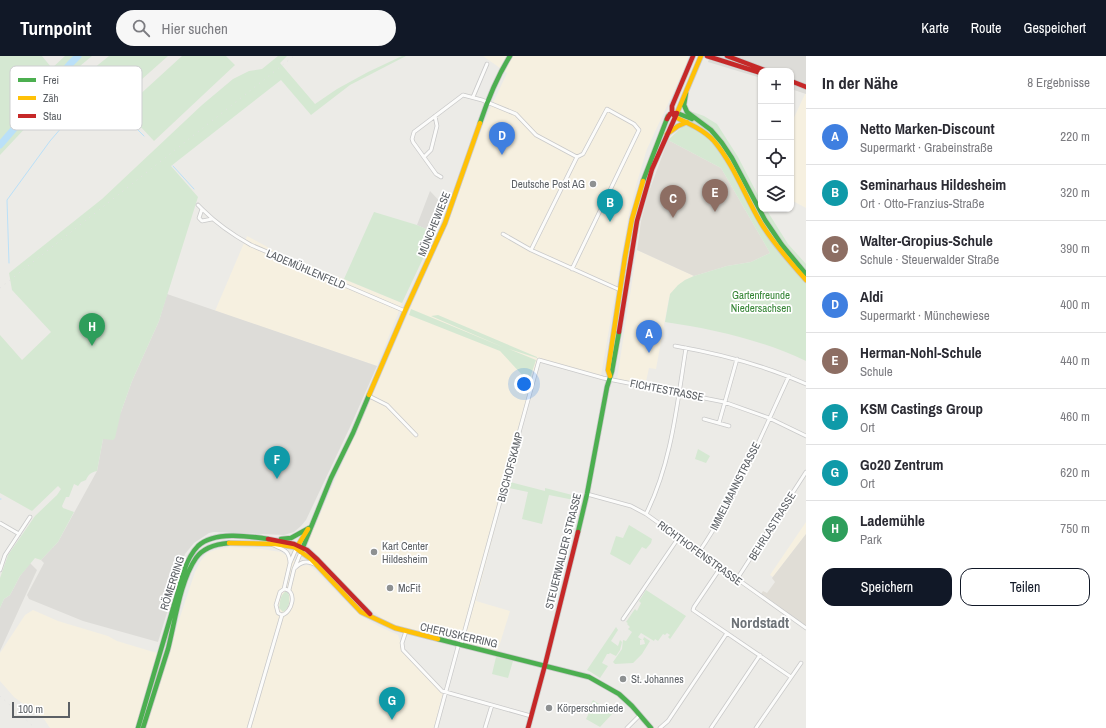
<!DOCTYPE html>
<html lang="de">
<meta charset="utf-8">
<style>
:root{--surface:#fff;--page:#f7f7f7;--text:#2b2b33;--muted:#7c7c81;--line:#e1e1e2;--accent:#111827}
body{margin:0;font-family:"Archivo Narrow",sans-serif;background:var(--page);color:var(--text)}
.controls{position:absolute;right:12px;top:12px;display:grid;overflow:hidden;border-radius:8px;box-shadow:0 1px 3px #0004}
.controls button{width:36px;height:36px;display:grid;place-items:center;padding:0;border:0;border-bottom:1px solid var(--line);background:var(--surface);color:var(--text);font:20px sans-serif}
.scale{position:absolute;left:12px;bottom:10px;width:58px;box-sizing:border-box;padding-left:4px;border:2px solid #5c6065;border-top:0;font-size:11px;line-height:14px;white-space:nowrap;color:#5c6065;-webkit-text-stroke:3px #fff;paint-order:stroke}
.you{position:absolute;left:524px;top:328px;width:14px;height:14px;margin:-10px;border:3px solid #fff;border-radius:50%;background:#1a73e8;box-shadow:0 0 0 6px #1a73e833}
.badge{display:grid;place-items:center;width:26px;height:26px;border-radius:50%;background:var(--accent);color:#fff;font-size:13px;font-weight:700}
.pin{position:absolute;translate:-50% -33px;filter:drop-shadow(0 1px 2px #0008)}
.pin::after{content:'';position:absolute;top:21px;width:14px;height:12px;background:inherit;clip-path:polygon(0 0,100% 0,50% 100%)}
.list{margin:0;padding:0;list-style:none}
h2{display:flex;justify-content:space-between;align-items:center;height:52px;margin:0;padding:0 16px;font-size:17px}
h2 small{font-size:13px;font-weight:400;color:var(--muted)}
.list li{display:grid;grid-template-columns:26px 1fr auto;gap:12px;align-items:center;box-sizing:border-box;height:56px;padding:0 16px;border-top:1px solid var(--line)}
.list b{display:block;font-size:15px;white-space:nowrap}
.list p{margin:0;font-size:13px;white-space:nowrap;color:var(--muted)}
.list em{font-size:13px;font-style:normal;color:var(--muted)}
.actions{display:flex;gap:8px;padding:12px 16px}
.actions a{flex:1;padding:9px 0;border:1px solid var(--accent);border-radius:12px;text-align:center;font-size:14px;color:var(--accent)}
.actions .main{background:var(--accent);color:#fff}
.icon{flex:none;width:22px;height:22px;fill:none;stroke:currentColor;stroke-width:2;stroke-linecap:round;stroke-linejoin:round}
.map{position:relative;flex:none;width:806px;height:672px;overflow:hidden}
header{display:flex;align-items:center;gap:24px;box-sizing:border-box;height:56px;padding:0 20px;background:var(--accent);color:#fff}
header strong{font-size:19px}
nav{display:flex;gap:22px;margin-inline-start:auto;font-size:14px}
.search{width:280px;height:36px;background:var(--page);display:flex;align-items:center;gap:10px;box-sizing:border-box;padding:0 14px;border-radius:22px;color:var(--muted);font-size:15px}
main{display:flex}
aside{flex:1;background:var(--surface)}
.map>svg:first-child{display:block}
.commercial{fill:#f6f0e0}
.industrial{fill:#dddcd8}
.education{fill:#e0ddd6}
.green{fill:#d5e8d2}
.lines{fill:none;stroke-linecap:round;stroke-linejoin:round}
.stream{stroke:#bae0f8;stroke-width:1}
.river{stroke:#bae0f8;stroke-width:7}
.street-casing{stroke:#c9c9c9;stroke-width:4.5}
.fast-casing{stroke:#c9c9c9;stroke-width:6}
.slow-casing{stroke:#c9c9c9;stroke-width:6}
.jam-casing{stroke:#c9c9c9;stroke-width:6}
.street{stroke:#fcfcfb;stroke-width:3}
.fast{stroke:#4caf50;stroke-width:4.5}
.slow{stroke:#ffc107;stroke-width:4.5}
.jam{stroke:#c62828;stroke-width:4.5}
.rail{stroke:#e3e2e2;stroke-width:1;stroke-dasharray:1 5;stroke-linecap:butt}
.poi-dot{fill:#8e9192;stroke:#fff;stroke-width:1.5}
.labels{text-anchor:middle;stroke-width:3.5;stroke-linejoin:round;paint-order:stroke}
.poi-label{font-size:11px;fill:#5c6065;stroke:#fff;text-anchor:start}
.street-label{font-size:11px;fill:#5c6065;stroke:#fff}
.park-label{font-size:11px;fill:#348434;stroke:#fff}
.district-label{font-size:15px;font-weight:bold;fill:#6d7277;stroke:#fff}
.key{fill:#fff;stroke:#cecfd1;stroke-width:1}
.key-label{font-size:11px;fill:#5c6065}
</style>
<header>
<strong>Turnpoint</strong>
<div class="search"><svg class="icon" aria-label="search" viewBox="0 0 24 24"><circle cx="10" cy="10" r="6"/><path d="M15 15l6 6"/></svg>Hier suchen</div>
<nav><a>Karte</a><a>Route</a><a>Gespeichert</a></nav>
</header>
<main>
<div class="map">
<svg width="806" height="672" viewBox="0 0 806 672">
<rect width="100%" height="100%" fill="#ecebe7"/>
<path class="commercial" d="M483,0H688V1L686,9L647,93L637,126L628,162L601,320L539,305L476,545L510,555L497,597L403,572L387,566L360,545L307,488L447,169L485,64L507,17Z
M805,38H806V152L791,144V68Z
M247,180L273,194L402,247L377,310L215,255Z
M637,194L694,220L685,224L669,242L656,313L649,312L645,330L617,323Z
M806,466V478L773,521L770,519Z
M230,491L261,493L281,496L302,510L308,509L315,514L352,552L363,561L378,570L398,579L404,596L443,637L434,672H50L44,663L14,641L0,625V597L25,559L33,554L58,565L108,580L117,585L167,600L195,516L200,506L207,497L215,494Z"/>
<path class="industrial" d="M710,0H806V38L791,33V15H761V22L708,6Z
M430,135L446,152L435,177L417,169Z
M167,238L377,310L351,369L306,464L301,470L294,476L284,479L214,476L209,477L194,487L185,498L158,586L83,565L29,543L27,539L44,507L41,504L58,486L97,415L103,383L121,356L132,325L159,265Z
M30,507L37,514L0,595V552L4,543L10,539L20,520Z"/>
<path class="education" d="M668,84L721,112L770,197L751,206L727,210L694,220L637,194L641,165L648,138Z
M806,478V571L761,538L763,535L767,537L775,526L772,522Z"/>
<path class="green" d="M0,0H42L51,11L37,26L65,0H92L80,10L46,50L0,99Z
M109,0H168L114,48L78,25Z
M182,0H226L235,9L154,85L124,53Z
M278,0H287L280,7L315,48L337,33L368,16L402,0H406L350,29L311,59L281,24L171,110L198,141L159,265L132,325L121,356L115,382L113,384L103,383L97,415C91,416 88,419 86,424L81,426L78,430L74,428L69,441H66L62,450L63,452L74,456L58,486L41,504L35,502L20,520L10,539L4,543L0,552V522L8,499L35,460L57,439L61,433L58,430L32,455L0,437V279L22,304L51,276L12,234L9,217L102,143L202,49L233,23L249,15L262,13Z
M693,56L704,60L717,68L738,101L761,145V153H766L788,188L806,208V305C762,284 713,273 665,266L670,238L678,229L685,224L694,220L727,210L751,206L770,197L721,112L668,84L681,72Z
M374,156L417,169L435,177L402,247L344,223Z
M411,253L505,292L431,260L438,259L537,301V302L509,293L536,304L530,322H525L500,295L409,259Z
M698,393L710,400L706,407L695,403Z
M510,426L545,435V432L580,441L579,445L549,439L542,468L522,463L528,436L509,432Z
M629,469L652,483L651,487L646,493L642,491L630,509L610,498L616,480L623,482Z
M646,534L686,560L670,583L668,581L670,579L667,577L665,579L663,578L658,585L655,583L654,585L641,577L638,581L642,584H640V589L645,588L644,584H643L644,581L650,585L642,598L633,607L615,608L613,606L622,593L623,584L626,585L632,576L628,573L630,571L627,568L628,567L626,566L635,553L637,555L641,547L639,545Z
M287,535L289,539C290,546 289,553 283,556L279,552C280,546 280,537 287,535Z
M616,571L618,574L611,585L618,590L620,584L622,586L620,594L616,600L610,597L609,598H607L602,607L608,610L600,622C595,619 592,616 587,614Z
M496,601L513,605L508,622L492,618Z
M593,644L613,657L600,671L586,663L591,653L590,650Z"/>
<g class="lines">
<path class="stream" d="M70,8L72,11
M76,28L117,53L144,80
M173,110L194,133
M9,207L7,144L50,85L82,48
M0,443H1"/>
<path class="river" d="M0,89L70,8L78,0"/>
<g class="street-casing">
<path id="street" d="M473,41L487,8
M424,101L431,94L437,70L435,60
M441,121L436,118L413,86L412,83L414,76L463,39L482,44L516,58L536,79L577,101L531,194
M198,149L202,153
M212,163L202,165L199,162L202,153C217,168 233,179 251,189L405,255
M503,178L531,194L620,234
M572,213L639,74L634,68L607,53L583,98L577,101
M675,290C721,298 764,309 806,328
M369,340L387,349L416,379
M704,363L729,370
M719,367L737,303
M587,438L631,450L646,458L806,572
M646,458C672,406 677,348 686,292
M0,467L19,478
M273,489C284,494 289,494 290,507
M699,496C736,442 761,380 789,320
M721,511L694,551L693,554L791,621
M295,512C301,506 306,504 314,508
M0,514L5,499L30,461
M737,523L806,416
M284,533C298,534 292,557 282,559L278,557L276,549L280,536L284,533L290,507L296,493
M289,534L294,513L301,496
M623,563L679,481
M406,575L402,587L403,594L442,635L531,660
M461,588L539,304L603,322L724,346L769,362L806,380
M249,672L282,559
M436,672L459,587
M485,672L492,649
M627,672L640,659
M660,672L668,665L727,577
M711,672L760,599
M756,672L801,607"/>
</g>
<g class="fast-casing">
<path id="fast" d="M686,37L684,49L687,56L711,74L722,87L732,102L765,164L782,189L806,218
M677,57L692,63
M480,67C488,43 497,21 510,0
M643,125L668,60
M578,476L587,438L607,331L612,315L619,276
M281,483L291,482L309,472
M301,496L331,422L353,377L369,339
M438,583L589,621L619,638L632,650L651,672
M138,672L184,515C187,506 191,497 198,490C214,475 248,480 268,483
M143,672C151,646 160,619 168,593C175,566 180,525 196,502C203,492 217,488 229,487"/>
</g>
<g class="slow-casing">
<path id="slow" d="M730,0L733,2
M677,57L701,0
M675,61C688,67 704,74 714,85C734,109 745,140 761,167C773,187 790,206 806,224
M667,78L678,70L687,66
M610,320L608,314L625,201L632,163L643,125
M369,339L405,255L445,167L480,67
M229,487L276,488L294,491L311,503L361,556L395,572L438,583
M297,491L308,473"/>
</g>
<g class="jam-casing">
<path id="jam" d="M707,0L761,17
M727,0L767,15
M791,25L806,31
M675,61L672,56V50L693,0
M619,276L637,165L652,113L677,57L670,58L667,63
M268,483L294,488L307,494L318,504L370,558
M528,672L545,609L578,476"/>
</g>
<use href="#street" class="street"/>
<use href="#fast" class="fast"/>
<use href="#slow" class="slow"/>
<use href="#jam" class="jam"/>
<path class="rail" d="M0,232L294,0
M0,640L35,672"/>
</g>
<g class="poi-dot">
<circle cx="593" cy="128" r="4"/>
<circle cx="374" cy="496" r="4"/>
<circle cx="390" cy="532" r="4"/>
<circle cx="623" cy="623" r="4"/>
<circle cx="549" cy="652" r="4"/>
</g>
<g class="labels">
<g class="poi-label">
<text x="585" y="132" text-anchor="end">Deutsche Post AG</text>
<text x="382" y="494">Kart Center<tspan x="382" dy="13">Hildesheim</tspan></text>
<text x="398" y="536">McFit</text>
<text x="631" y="627">St. Johannes</text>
<text x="557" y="656">Körperschmiede</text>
</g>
<g class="street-label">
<text transform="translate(434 168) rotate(-68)" y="4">MÜNCHEWIESE</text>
<text transform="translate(306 213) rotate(23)" y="4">LADEMÜHLENFELD</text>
<text transform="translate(667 334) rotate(11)" y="4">FICHTESTRASSE</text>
<text transform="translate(510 411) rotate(-75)" y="4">BISCHOFSKAMP</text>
<text transform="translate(735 430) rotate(-63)" y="4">IMMELMANNSTRASSE</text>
<text transform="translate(772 470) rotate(-58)" y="4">BEHRLASTRASSE</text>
<text transform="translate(563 495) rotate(-76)" y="4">STEUERWALDER STRASSE</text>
<text transform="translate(700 497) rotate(36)" y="4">RICHTHOFENSTRASSE</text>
<text transform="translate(172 527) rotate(-72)" y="4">RÖMERRING</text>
<text transform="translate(459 579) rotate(13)" y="4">CHERUSKERRING</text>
</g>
<g class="park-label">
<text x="761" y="243">Gartenfreunde<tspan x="761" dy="13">Niedersachsen</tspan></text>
</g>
<g class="district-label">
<text x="760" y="572">Nordstadt</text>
</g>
</g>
<rect x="10" y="10" width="132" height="64" rx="6" class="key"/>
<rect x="18" y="22" width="18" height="4" fill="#4caf50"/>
<rect x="18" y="40" width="18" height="4" fill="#ffc107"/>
<rect x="18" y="58" width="18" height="4" fill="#c62828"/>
<g class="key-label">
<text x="43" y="28">Frei</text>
<text x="43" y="46">Zäh</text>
<text x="43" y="64">Stau</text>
</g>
</svg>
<div class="controls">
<button>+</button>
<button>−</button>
<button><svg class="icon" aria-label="locate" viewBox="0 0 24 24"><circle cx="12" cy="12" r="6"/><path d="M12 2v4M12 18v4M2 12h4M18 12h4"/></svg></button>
<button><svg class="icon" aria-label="layers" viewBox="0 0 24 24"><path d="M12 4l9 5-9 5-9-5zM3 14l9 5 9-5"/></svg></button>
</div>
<div class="scale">100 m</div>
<div class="you"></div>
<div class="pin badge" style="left:649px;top:297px;background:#3f7fe0">A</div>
<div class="pin badge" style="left:610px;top:166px;background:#0f9aa8">B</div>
<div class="pin badge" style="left:673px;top:162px;background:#8d6e63">C</div>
<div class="pin badge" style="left:502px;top:99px;background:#3f7fe0">D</div>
<div class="pin badge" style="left:715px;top:156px;background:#8d6e63">E</div>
<div class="pin badge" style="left:277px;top:423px;background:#0f9aa8">F</div>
<div class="pin badge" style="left:392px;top:664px;background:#0f9aa8">G</div>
<div class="pin badge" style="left:92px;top:290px;background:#2e9e5b">H</div>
</div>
<aside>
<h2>In der Nähe<small>8 Ergebnisse</small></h2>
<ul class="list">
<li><span class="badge" style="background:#3f7fe0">A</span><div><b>Netto Marken-Discount</b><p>Supermarkt · Grabeinstraße</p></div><em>220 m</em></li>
<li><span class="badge" style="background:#0f9aa8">B</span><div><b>Seminarhaus Hildesheim</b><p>Ort · Otto-Franzius-Straße</p></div><em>320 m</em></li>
<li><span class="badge" style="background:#8d6e63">C</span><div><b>Walter-Gropius-Schule</b><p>Schule · Steuerwalder Straße</p></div><em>390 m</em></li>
<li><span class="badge" style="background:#3f7fe0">D</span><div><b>Aldi</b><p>Supermarkt · Münchewiese</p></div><em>400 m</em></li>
<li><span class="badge" style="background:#8d6e63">E</span><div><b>Herman-Nohl-Schule</b><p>Schule</p></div><em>440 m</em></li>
<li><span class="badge" style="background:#0f9aa8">F</span><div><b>KSM Castings Group</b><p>Ort</p></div><em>460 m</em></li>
<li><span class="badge" style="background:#0f9aa8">G</span><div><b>Go20 Zentrum</b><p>Ort</p></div><em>620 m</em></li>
<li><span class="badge" style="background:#2e9e5b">H</span><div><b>Lademühle</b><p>Park</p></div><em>750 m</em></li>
</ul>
<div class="actions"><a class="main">Speichern</a><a>Teilen</a></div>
</aside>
</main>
